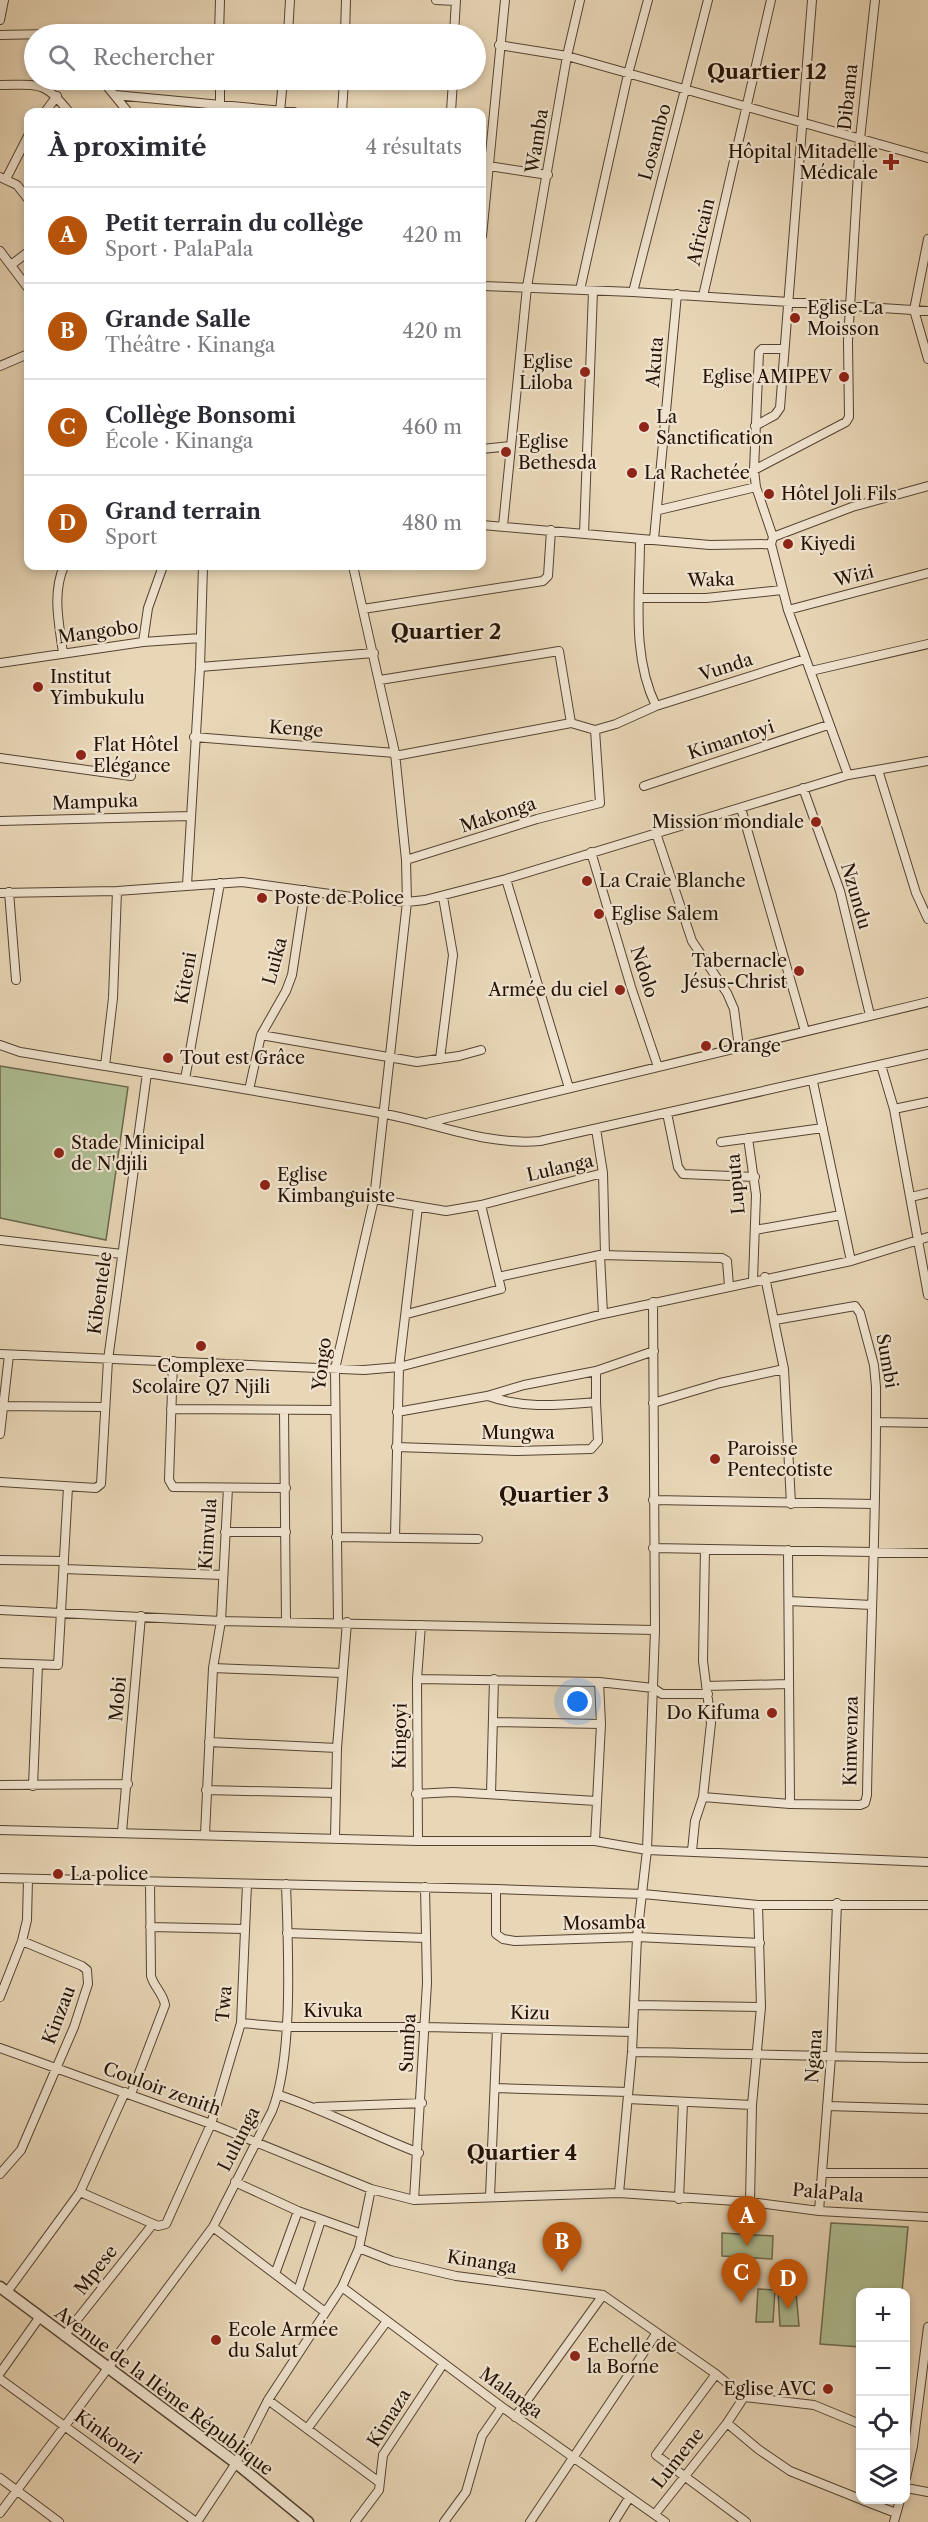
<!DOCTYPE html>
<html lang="fr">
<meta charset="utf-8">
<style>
:root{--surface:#fff;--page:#f7f7f7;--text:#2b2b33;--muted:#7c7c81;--line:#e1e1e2;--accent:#b45309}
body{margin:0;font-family:"Libre Caslon Text",serif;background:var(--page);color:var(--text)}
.controls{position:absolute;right:18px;bottom:18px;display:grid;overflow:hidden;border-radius:12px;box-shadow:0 3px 9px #0003}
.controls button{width:54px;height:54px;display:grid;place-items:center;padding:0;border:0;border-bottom:2px solid var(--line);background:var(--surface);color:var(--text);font:30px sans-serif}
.you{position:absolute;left:578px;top:1702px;width:21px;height:21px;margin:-15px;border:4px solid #fff;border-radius:50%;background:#1a73e8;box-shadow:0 0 0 9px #1a73e833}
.badge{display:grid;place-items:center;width:39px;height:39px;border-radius:50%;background:var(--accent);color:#fff;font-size:20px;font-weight:700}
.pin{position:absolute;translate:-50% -50px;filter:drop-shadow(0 2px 3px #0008)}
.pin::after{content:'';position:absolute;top:32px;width:21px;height:18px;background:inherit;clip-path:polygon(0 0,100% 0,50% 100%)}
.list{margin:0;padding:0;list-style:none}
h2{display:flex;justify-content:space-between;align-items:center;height:78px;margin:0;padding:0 24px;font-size:26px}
h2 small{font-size:20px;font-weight:400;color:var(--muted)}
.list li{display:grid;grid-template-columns:39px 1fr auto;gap:18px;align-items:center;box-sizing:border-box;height:96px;padding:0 24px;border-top:2px solid var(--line)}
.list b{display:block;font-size:22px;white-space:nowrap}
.list p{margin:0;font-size:20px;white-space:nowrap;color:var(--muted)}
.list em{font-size:20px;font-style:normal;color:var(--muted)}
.icon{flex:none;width:33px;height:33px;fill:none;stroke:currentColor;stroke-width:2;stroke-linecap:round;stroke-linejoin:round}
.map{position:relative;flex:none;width:928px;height:2522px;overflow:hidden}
.search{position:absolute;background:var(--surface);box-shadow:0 3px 9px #0003;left:24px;top:24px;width:462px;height:66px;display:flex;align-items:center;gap:15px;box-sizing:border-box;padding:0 21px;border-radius:33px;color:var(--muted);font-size:22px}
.panel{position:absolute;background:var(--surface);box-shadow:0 3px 9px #0003;left:24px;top:108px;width:462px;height:462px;border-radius:12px}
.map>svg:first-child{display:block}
.green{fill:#afbf93;stroke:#6a684c;stroke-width:1.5}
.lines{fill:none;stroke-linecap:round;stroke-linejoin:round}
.minor-casing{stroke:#554331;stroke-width:10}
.tertiary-casing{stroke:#554331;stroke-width:13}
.minor{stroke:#f0e4d0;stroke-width:8}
.tertiary{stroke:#f0e4d0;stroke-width:10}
.poi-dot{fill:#8f2418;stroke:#f0e4d0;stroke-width:2}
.labels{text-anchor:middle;stroke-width:4.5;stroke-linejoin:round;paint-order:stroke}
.street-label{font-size:18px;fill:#241205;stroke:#f0e4d0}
.poi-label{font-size:18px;fill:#241205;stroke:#f0e4d0;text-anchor:start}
.quarter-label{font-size:21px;font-weight:bold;fill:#241205;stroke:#f0e4d0}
</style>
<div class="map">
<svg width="928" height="2522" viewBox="0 0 928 2522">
<rect width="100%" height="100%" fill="#e8d6b6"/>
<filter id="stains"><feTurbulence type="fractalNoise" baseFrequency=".00333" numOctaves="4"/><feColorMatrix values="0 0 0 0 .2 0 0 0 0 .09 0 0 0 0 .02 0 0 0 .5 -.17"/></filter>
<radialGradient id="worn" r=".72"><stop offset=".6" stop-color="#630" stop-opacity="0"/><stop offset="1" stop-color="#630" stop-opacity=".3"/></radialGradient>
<path class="green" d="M0,1066L128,1087L106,1240L0,1218Z
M831,2223L908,2227L902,2292H860V2347L820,2344Z
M722,2233L773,2236L772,2259L722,2256Z
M758,2289L775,2290L773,2322H756Z
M778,2292H796L799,2326H780Z"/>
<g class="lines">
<g class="minor-casing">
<path id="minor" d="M436,0L455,1
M0,20L4,0
M219,34L220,0
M288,34L290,0
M345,34L346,0
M454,34L456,0
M0,35L48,34
M499,45L567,56L928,158
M102,80L128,112
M220,80V112
M0,85C39,85 44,80 69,112
M115,95L294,112
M45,112L57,96
M280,112L283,80
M342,112L344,80
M451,112L453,80
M482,165L548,175
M0,177L17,185L28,199
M6,179L28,136
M482,236L505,0
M928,239L914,310L928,359
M0,251L28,288
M11,265L28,252
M482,286L633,292L928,311
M580,290L628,74L648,0
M633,292L708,0
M703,296L771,0
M784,349H762L759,352L754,470L756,487L773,537L771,544L788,610L848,775
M0,366L28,354
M755,426L775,415L780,408L812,0
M482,449L511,446
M754,470L846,422L849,417L848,341L860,139L875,0
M659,510L756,487
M482,525L710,545L771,544
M503,526L527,287L567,56L580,0
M584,534L593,291
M773,537L852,507L928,486
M654,539L677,294
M640,540C640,595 631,655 656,706
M640,598H706L782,590
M363,609L543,581L548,576L551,530
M788,610L928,573
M143,642L148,608L163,566
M63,653C59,623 52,594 64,566
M0,663L143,642L201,638
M200,667L374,653
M811,671L928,644
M380,680L559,651L571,723L595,730L600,803L537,819L406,860
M595,730L616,724L656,706L805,659
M194,737L395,753
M395,756L571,723
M0,758L131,776
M878,770L916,893L928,919
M644,786L828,725
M803,788L840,891L870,1015
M741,808L805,1031
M0,821L190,816
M656,833L692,941L727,993L734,1009L739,1047
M591,852L631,987L658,1067
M506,879L569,1088
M187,885L200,667L203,566
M9,892L16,980
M0,893L117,891L242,882L352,897L407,902L425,900L506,879L848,775L928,761
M261,1035L417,1062L459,1056L481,1050
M0,1045L20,1052C140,1072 260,1091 380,1113C433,1122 486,1146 540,1141L928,1054
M440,1059L453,955L443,897
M881,1065L894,1109L928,1295
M105,1066L113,998L117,891
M185,1079L220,883
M813,1082L851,1261
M249,1090L261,1035L286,991L292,975L305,890
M894,1109L928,1102
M667,1113L678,1167L683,1174L755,1177
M430,1122L928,1002
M596,1129L603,1173L605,1255
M748,1138L756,1195L753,1280
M721,1142L823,1128
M911,1197L928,1193
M374,1199L446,1211L481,1205L603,1173
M755,1230L841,1215
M0,1240L122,1254
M600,1255L603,1314
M498,1277L600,1255L722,1258L727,1261L729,1286
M765,1277L784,1369L791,1504
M407,1314L501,1289L481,1205
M0,1354L364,1370L399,1367L603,1314L851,1261L928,1237
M173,1361L169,1480L173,1487L286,1488
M488,1396C524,1409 558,1405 596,1402V1371
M653,1403L720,1383L784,1369
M4,1406L104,1407
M171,1409L334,1410
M284,1411L286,1622
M397,1412L487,1396L524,1385L596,1371L654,1351
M876,1422L928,1423
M0,1434L9,1355
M396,1447L517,1451L591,1449L598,1441L596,1402
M0,1482L96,1488L101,1484L108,1360L147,1073
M653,1500L875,1504
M225,1532H286
M336,1537L478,1539
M395,1537L399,1367L418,1207
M653,1548L928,1553
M788,1550L790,1804
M0,1560L64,1561
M64,1569L222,1575
M789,1601L872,1605
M0,1610L221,1621L655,1630
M338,1622L335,1369L374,1199L407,902L406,860L395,753L353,566
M0,1663L58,1665L68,1487
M213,1668L342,1673
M417,1679L599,1682L653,1688L662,1694H708
M706,1686L788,1684
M493,1722L601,1724
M209,1742L337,1748
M0,1785L128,1784
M33,1786L38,1665
M206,1790L336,1793
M416,1794L453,1792L596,1801
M491,1794L494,1679
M703,1797L790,1804L860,1805L865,1803L867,1795C869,1659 877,1523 876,1387L874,1365L860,1313L855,1306L775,1320
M0,1830L418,1841H595L647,1850L928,1862
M122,1832L141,1616
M205,1834L213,1668L221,1621L228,1488
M335,1837L337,1748L347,1622
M418,1841L417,1679L421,1625
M595,1841L601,1724L599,1682
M692,1851L695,1821L703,1797L711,1723L703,1661L705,1549
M0,1878L496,1889L643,1894L758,1905H928
M496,1889V1934L503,1939L515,1941L637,1937L760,1943
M150,1927L245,1929
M287,1933L425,1938
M0,1997L22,1941L27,1920L28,1879
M635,2005L761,2007
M241,2023L286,2027H425L633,2032
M0,2048L211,2124L371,2189L414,2200L619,2193L750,2202L819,2211L928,2217
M632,2052C731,2053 829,2057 928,2058
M495,2088L628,2092
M131,2094L165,2005C163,1993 154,1987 151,1976L150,1883
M279,2095C327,2111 372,2135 419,2153
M628,2099L752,2105
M827,2106L928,2109
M317,2107L422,2103
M823,2173H928
M0,2174L21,2150L74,2027L88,1984L87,1970L82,1966L22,1941
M235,2182L298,2211L362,2234
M80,2192L158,2226L166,2224L211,2124L241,2023L247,1884
M619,2193L632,2052L637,1937L647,1850L655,1630L653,1302
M490,2197L497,2029
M679,2199L683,2102
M414,2200L427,1983L425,1887
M750,2202L752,2105L761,2007L758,1905
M819,2211L831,2057L837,1903
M213,2227L325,2312
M359,2248L392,2261L456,2276L603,2295L716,2374L744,2397
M275,2274L298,2211
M342,2287L502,2407L665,2522
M298,2291L321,2220
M7,2292L80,2192L125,2092
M64,2336L153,2224
M0,2373L39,2318
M716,2374L656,2455L746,2522
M0,2379L196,2522
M744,2397L814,2405L860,2424
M268,2400L379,2482
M515,2417L603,2295
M727,2423L758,2449L790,2471L860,2499
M307,2429L387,2321
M0,2478L59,2522
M906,2478L913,2446L928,2327
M906,2488L928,2492
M862,2500L896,2513
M0,2513L213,2227L272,2111C294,2056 288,1945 286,1884
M655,2514L727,2423L744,2397
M197,2522L236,2463L268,2400L342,2287L359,2248L371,2189
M355,2522L379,2490L383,2455L443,2364
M444,2522L466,2492L482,2436L502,2407
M530,2522L656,2334
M614,2522L629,2498
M894,2522L900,2500"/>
</g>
<g class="tertiary-casing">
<path id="tertiary" d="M0,2287L236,2463L308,2522"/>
</g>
<use href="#minor" class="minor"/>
<use href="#tertiary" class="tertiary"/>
</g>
<g class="poi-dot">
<path d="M888 153h6v6h6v6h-6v6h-6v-6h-6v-6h6z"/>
<circle cx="795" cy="318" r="6"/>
<circle cx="585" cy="372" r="6"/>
<circle cx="844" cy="377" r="6"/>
<circle cx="644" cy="427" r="6"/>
<circle cx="506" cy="452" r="6"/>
<circle cx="632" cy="473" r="6"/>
<circle cx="769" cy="494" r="6"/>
<circle cx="788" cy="544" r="6"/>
<circle cx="38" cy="687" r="6"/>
<circle cx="81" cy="755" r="6"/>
<circle cx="816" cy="822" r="6"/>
<circle cx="587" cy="881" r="6"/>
<circle cx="262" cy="898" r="6"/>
<circle cx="599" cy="914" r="6"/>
<circle cx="799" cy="971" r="6"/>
<circle cx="620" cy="990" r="6"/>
<circle cx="706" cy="1046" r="6"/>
<circle cx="168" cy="1058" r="6"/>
<circle cx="59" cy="1153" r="6"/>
<circle cx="265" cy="1185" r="6"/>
<circle cx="201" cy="1346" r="6"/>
<circle cx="715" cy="1459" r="6"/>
<circle cx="772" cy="1713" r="6"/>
<circle cx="58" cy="1874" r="6"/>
<circle cx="216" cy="2340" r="6"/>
<circle cx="575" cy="2356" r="6"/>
<circle cx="828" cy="2389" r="6"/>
</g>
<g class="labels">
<g class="street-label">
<text transform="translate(848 97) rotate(-84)" y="6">Dibama</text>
<text transform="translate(537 141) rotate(-81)" y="6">Wamba</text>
<text transform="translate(655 142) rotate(-75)" y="6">Losambo</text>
<text transform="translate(701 232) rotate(-77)" y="6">Africain</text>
<text transform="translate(655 362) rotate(-85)" y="6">Akuta</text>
<text transform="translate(854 576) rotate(-14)" y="6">Wizi</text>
<text transform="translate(711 580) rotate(-2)" y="6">Waka</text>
<text transform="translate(98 632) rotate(-8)" y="6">Mangobo</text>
<text transform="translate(726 667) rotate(-18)" y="6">Vunda</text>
<text transform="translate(296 729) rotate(4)" y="6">Kenge</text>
<text transform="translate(731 740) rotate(-18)" y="6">Kimantoyi</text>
<text transform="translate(95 802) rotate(-2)" y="6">Mampuka</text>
<text transform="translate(498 815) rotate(-18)" y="6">Makonga</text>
<text transform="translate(856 896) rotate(74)" y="6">Nzundu</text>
<text transform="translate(275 961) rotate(-75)" y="6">Luika</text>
<text transform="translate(644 972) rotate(72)" y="6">Ndolo</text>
<text transform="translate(186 978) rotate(-80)" y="6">Kiteni</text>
<text transform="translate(560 1168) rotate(-13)" y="6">Lulanga</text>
<text transform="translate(736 1184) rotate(-95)" y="6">Luputa</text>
<text transform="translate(100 1293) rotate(-82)" y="6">Kibentele</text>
<text transform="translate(887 1361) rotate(80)" y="6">Sumbi</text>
<text transform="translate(322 1364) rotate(-83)" y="6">Yongo</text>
<text x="518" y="1439">Mungwa</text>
<text transform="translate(208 1534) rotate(-86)" y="6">Kimvula</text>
<text transform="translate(118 1699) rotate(-85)" y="6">Mobi</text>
<text transform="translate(400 1736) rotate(-89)" y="6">Kingoyi</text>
<text transform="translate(851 1741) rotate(-89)" y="6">Kimwenza</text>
<text transform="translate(604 1923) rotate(-1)" y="6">Mosamba</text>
<text transform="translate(224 2004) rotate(-85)" y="6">Twa</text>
<text x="333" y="2017">Kivuka</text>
<text transform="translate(530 2013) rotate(1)" y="6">Kizu</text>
<text transform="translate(59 2015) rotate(-69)" y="6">Kinzau</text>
<text transform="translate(408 2043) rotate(-87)" y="6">Sumba</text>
<text transform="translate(814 2056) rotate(-86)" y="6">Ngana</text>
<text transform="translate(162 2089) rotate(20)" y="6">Couloir zenith</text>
<text transform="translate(239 2139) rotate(-63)" y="6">Lulunga</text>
<text transform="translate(828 2193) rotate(5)" y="6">PalaPala</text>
<text transform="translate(482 2262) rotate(9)" y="6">Kinanga</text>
<text transform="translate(96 2270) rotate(-52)" y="6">Mpese</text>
<text transform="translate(164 2391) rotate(37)" y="6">Avenue de la IIème République</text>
<text transform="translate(511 2393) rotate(36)" y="6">Malanga</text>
<text transform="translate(389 2418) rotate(-58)" y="6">Kimaza</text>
<text transform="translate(108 2437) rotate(36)" y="6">Kinkonzi</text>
<text transform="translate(678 2458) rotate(-52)" y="6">Lumene</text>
</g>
<g class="poi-label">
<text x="878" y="158" text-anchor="end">Hôpital Mitadelle<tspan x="878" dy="21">Médicale</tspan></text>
<text x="807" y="314">Eglise La<tspan x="807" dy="21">Moisson</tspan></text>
<text x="573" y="368" text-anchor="end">Eglise<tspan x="573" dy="21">Liloba</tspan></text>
<text x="832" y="383" text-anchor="end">Eglise AMIPEV</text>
<text x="656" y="423">La<tspan x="656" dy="21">Sanctification</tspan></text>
<text x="518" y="448">Eglise<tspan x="518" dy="21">Bethesda</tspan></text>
<text x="644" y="479">La Rachetée</text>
<text x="781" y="500">Hôtel Joli Fils</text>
<text x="800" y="550">Kiyedi</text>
<text x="50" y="683">Institut<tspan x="50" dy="21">Yimbukulu</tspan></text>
<text x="93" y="751">Flat Hôtel<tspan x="93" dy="21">Elégance</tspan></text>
<text x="804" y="828" text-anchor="end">Mission mondiale</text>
<text x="599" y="887">La Craie Blanche</text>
<text x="274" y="904">Poste de Police</text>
<text x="611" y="920">Eglise Salem</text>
<text x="787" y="967" text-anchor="end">Tabernacle<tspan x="787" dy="21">Jésus-Christ</tspan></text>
<text x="608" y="996" text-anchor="end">Armée du ciel</text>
<text x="718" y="1052">Orange</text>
<text x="180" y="1064">Tout est Grâce</text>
<text x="71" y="1149">Stade Minicipal<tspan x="71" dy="21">de N'djili</tspan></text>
<text x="277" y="1181">Eglise<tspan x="277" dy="21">Kimbanguiste</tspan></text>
<text x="201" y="1372" text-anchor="middle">Complexe<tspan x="201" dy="21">Scolaire Q7 Njili</tspan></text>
<text x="727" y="1455">Paroisse<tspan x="727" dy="21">Pentecotiste</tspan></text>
<text x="760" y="1719" text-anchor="end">Do Kifuma</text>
<text x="70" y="1880">La police</text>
<text x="228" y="2336">Ecole Armée<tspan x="228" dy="21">du Salut</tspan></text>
<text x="587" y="2352">Echelle de<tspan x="587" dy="21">la Borne</tspan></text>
<text x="816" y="2395" text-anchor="end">Eglise AVC</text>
</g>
<g class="quarter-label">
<text x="767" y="79">Quartier 12</text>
<text x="446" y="639">Quartier 2</text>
<text x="554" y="1502">Quartier 3</text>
<text x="522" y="2160">Quartier 4</text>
</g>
</g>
<rect width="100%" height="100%" filter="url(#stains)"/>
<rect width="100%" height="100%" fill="url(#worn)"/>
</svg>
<div class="controls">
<button>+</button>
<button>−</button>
<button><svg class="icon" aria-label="locate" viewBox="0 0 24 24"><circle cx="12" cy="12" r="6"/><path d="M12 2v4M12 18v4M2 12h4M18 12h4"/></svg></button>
<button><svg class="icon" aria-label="layers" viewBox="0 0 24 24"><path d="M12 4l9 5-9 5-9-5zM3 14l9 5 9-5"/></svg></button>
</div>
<div class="you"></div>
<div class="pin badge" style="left:747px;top:2246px">A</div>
<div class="pin badge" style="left:562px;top:2272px">B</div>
<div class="pin badge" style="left:741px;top:2303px">C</div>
<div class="pin badge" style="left:788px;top:2309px">D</div>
<div class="search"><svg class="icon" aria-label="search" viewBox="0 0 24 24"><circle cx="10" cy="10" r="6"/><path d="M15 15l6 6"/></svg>Rechercher</div>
<section class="panel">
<h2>À proximité<small>4 résultats</small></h2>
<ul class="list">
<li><span class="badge">A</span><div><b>Petit terrain du collège</b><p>Sport · PalaPala</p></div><em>420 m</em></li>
<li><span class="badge">B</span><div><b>Grande Salle</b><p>Théâtre · Kinanga</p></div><em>420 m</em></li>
<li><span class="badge">C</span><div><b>Collège Bonsomi</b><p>École · Kinanga</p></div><em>460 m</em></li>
<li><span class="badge">D</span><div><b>Grand terrain</b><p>Sport</p></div><em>480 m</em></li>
</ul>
</section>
</div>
